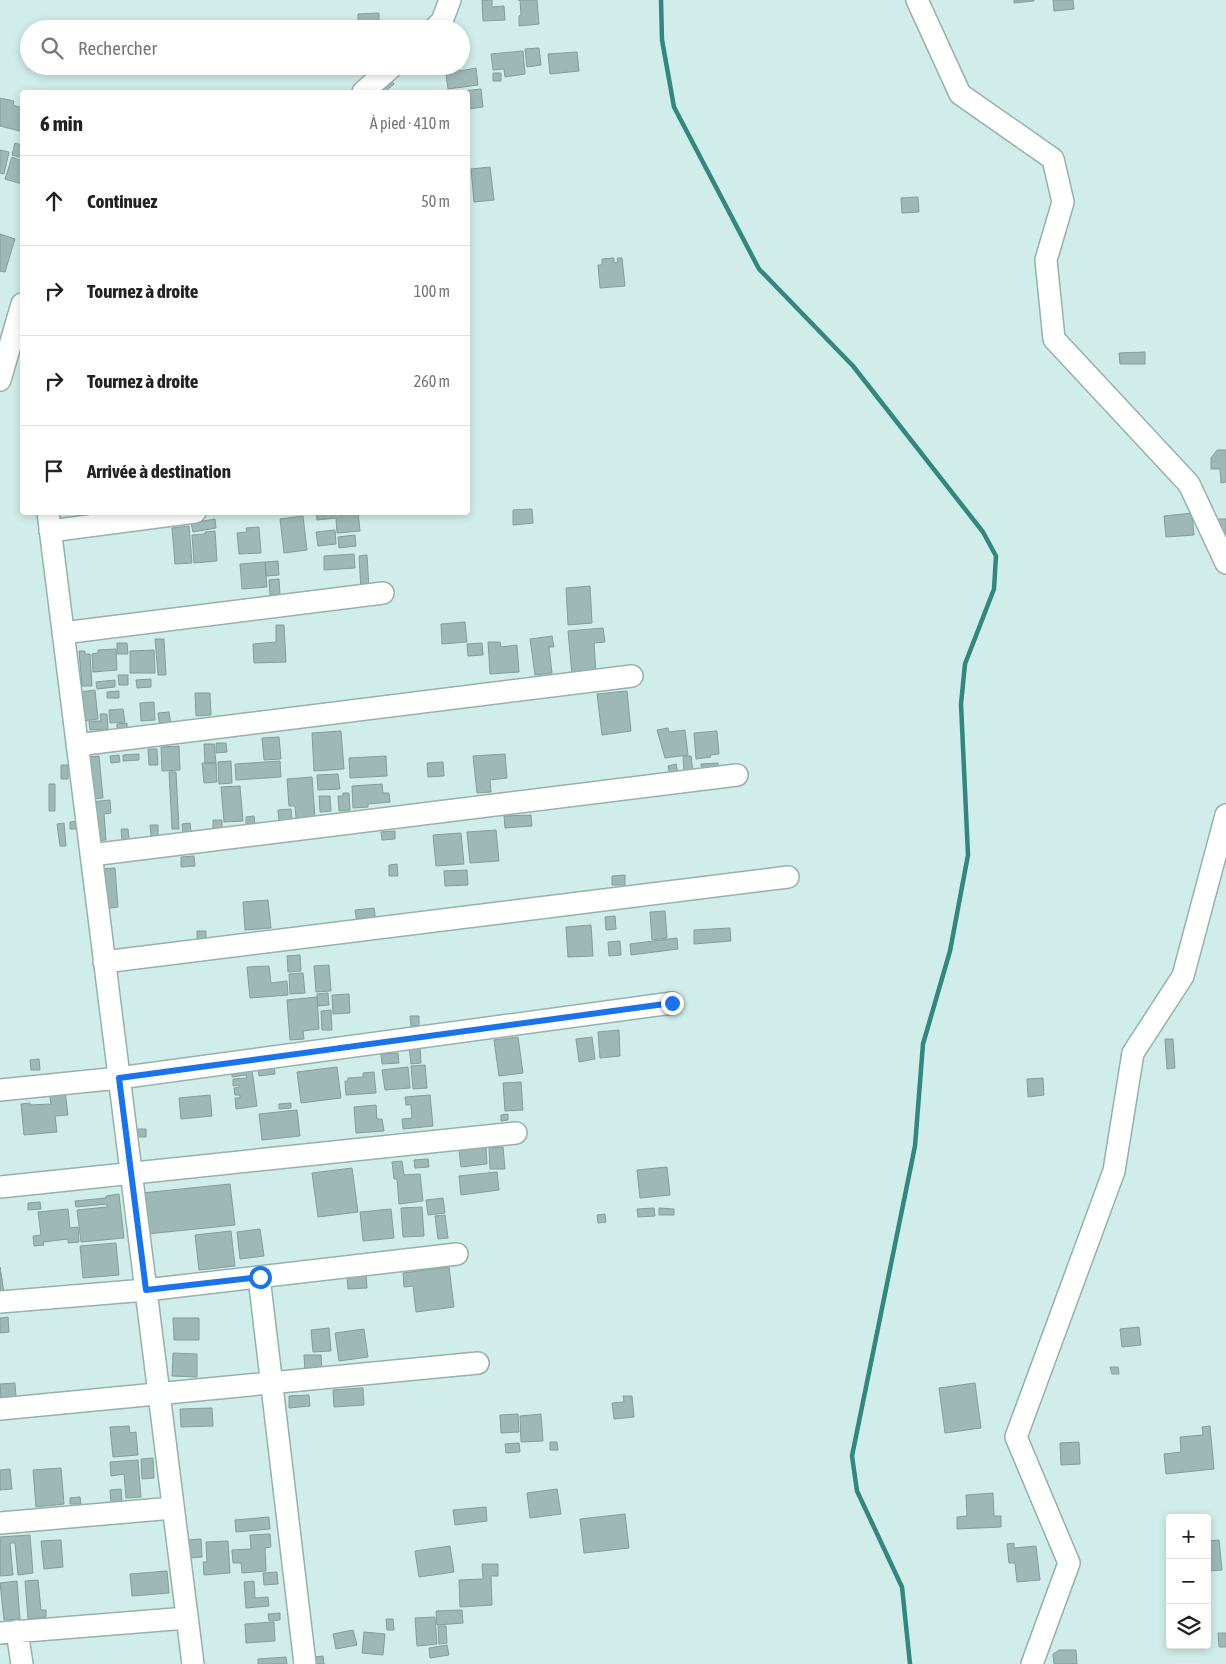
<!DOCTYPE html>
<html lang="fr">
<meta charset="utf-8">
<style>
:root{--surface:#fff;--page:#f6f6f6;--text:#222;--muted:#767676;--line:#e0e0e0}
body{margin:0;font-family:"Asap Condensed",sans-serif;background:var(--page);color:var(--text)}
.controls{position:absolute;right:15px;bottom:15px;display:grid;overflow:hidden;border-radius:5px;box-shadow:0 2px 8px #0003}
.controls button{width:45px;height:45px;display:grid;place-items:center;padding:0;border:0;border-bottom:1px solid var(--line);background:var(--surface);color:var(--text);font:25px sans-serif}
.stop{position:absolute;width:15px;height:15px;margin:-11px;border:4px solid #1a73e8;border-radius:50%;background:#fff}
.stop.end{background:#1a73e8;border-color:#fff;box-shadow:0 1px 5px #0008}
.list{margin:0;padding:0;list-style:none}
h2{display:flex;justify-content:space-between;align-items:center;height:65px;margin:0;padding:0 20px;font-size:21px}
h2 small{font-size:16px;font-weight:400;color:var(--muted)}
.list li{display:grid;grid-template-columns:32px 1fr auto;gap:15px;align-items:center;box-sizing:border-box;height:90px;padding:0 20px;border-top:1px solid var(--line)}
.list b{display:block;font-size:19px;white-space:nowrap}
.list em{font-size:16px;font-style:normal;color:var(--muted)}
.icon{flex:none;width:28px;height:28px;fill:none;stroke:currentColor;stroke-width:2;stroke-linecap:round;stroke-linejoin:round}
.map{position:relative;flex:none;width:1226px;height:1664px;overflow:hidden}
.search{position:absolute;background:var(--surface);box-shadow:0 2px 8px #0003;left:20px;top:20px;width:450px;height:55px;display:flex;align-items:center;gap:12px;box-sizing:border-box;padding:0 18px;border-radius:28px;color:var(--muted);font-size:19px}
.panel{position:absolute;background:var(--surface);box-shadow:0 2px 8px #0003;left:20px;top:90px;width:450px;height:425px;border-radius:5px}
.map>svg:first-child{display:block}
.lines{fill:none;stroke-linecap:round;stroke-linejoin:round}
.stream{stroke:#34877e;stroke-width:4.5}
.building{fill:#9eb9b5;stroke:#849e9a}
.minor-casing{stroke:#96b1ad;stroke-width:24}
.minor{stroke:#fff;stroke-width:21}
.route{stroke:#1a73e8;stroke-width:6}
</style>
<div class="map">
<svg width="1226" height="1664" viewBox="0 0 1226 1664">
<rect width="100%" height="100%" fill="#d1ede9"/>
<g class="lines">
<path class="stream" d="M661,0L662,40L674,107L759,269L853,366L983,532L996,556L994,589L965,664L961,704L968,855L950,951L923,1044L915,1146L852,1456L857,1491L902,1587L910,1664"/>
</g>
<path class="building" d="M482,0H492V7L504,6L505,20L483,21Z
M518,0H537L539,24L519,26V16L521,15L520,0Z
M1014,0H1034V1L1014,3Z
M1053,0H1073L1074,9L1054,11Z
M379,13V29H358V14Z
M539,48L541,65L527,67L525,49Z
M523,51L525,74L505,77L504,69L493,70L491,54Z
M577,52L579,71L550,74L548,54Z
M458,66L459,71L476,68L478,85L448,89L445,67Z
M493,73H501V81H493Z
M388,76L394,84L384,92H375Z
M481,89L483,107L468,109V92H454Z
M0,98L14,101L13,105L22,108V121L20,131L0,126Z
M15,143L22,145V158L12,155Z
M0,150L9,152L4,174L0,173Z
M12,157L22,161V184L5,179Z
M490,167L494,200L474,202L471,169Z
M918,197L919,212L902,213L901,198Z
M0,234L15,239L5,272L0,271Z
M614,258V263L618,262L617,258H622L625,286L600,288L598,265H602V259Z
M1145,352V364H1120L1119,353Z
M1217,450H1226V482L1221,483L1220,469H1211V458Z
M532,509L533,523L513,525V510Z
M316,512H358L360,531L337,533L336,518L317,520Z
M1192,513L1194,535L1166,537L1164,516Z
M303,516L307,550L284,553L280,519Z
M215,519L216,528L193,532L191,523Z
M1218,519H1226V537H1219Z
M189,526L192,563L175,564L172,528Z
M259,527L261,553L239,554L237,533L247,532L246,528Z
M335,530L336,544L318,546L316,532Z
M215,531L217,561L194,563L192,535L205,534V532Z
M355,535L356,546L339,548L338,537Z
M354,554L355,568L324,570V556Z
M367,555L369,589L361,590L359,556Z
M278,561L279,575L266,576L265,562Z
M265,562L267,587L242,589L240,564Z
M279,579L280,595H270L269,580Z
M590,586L592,623L568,625L566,588Z
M465,622L467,642L442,644L441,624Z
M276,625H284L286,662L254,663L253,644L276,642Z
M603,628L605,642L594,643L596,673L572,675L568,631Z
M552,636L554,647H549L552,673L535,675L530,639Z
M155,639H164L166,675H158Z
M488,642H500L501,647L517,645L519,672L490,674Z
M117,643H127L128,654H117Z
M482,643L483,655L468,656L467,644Z
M116,649L117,670L93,672L92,654L98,653V650Z
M154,650L155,673H130V651Z
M79,651H85V654H90L92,686H82Z
M118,675H128V685H119Z
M151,679V687L137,688L136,680Z
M115,680V687L97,689L96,682Z
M95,690L98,719L82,721L79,692Z
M119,691V698H107V692Z
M627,691L631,731L602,735L597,694Z
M195,693H210L211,715L196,716Z
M154,702L155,720L141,721L140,703Z
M123,709L125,722L110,723L109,710Z
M169,712L171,725L160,727L158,713Z
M100,714H107L108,729L90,730L89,721H101Z
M127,723V728L117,729V724Z
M668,728L669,732L685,730L688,755L665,758L657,730Z
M341,731L344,769L314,771L312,733Z
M717,731L719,754L710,755L711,757L696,759L694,733Z
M279,737L281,759L264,760L262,738Z
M216,743H226L227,752L216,753Z
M204,744H214L216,763H205Z
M179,746L180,770L162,771L161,747Z
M148,749H157L158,765H149Z
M139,754V760L123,761V755Z
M505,754L507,778L490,780L491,792L477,793L473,756Z
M119,755L120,762L111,763L110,756Z
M99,756L103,798L90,799L87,757Z
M386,756L387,776L350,778L349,758Z
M683,756H691L693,773H684Z
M231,761L232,783L219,784L218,762Z
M280,761L281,777L236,780L235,764Z
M443,762L444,776L428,777L427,763Z
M202,763H216L217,782L204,783Z
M718,763L719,771L702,773L701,764Z
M676,764L678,773L670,775L668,766Z
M61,765H68V779H61Z
M169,772H176L179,829H172Z
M338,774L340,789L318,790L317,775Z
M312,777L315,817L296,818L295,806H289L287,779Z
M49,784H55V811H49Z
M382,784L383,793H389L390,802L368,804V807L353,808L352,786Z
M240,786L243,821L224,822L221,787Z
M343,793H349L350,810L339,811L338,796H343Z
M319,796H330L331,811L320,812Z
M110,800L111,813L104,814L106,840L93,841L90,802Z
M291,809L292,820L279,821L278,810Z
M531,815L532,826L505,828L504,816Z
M254,816L255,824H246V817Z
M213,820H222V828L213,829Z
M79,821L80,829H70V822Z
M64,823L66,846H60L57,824Z
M190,823L191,832L183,833L182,824Z
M150,825H158V836H151Z
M121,829H128L129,840L122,841Z
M496,830L499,861L470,863L467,832Z
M395,831V839L382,840L381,832Z
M461,833L464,864L436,866L433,835Z
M194,856L195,866L181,867V857Z
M397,864L398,876H389V865Z
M115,868L118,907L104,909L100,869Z
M467,870L468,885L445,886L444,871Z
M625,875V885H612V876Z
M268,900L271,928L245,930L243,902Z
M374,908L376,921L357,923L355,910Z
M665,911L667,938L652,940L650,912Z
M615,916L616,929L606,930L605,917Z
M591,925L593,956L568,957L566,927Z
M730,928L731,941L694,944V930Z
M197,931H206V939H197Z
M677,938L678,949L631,955L630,944Z
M620,941L621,955L609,956L608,942Z
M300,955L301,971L288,972L287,956Z
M329,965L331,991L316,992L314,966Z
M269,966L271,983L287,981L288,995L250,998L247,967Z
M303,973L305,993L290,994L289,974Z
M328,993L329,1005L318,1006L317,994Z
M349,994L350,1013L333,1014L332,995Z
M317,997L319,1029L303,1031L304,1039L290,1040L287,1000Z
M331,1010L332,1030H322L321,1011Z
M410,1016H419V1026H411Z
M619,1030L620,1056L600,1058L598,1032Z
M518,1037L523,1073L499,1076L494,1040Z
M592,1037L595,1059L579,1062L576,1039Z
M1165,1039H1173L1175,1068L1167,1069Z
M409,1046H420L421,1063L411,1064Z
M398,1053L399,1063L382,1064L381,1054Z
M39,1059L40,1070H31L30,1060Z
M425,1065L427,1088L413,1089L411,1066Z
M274,1066L275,1074L259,1076L258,1068Z
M337,1067L341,1098L301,1103L297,1072Z
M408,1067L410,1088L385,1090L382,1070Z
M252,1070L257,1106L236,1109L235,1098H240V1095H235L234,1088L239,1087V1085L233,1086V1079L247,1078L246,1075L232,1077V1073Z
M374,1072L376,1093L346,1095L345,1081H348V1078L363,1077V1073Z
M1043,1078L1044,1095L1028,1097L1027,1079Z
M521,1082L523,1110L505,1111L503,1083Z
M65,1091L68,1115L55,1116L57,1132L24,1135L21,1104L30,1103V1105L51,1104L49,1092Z
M210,1095L212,1116L181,1119L179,1098Z
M430,1095L433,1126L403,1129L402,1119L412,1118L411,1105H406L405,1097Z
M291,1103V1108L279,1109V1104Z
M376,1105L377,1119H382L384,1131L356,1133L354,1107Z
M297,1110L300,1136L262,1140L259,1114Z
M508,1114V1120L501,1121V1115Z
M138,1129H146V1137H138Z
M486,1147L487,1164L461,1167L459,1150Z
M503,1147L505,1169H490L489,1148Z
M428,1159L429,1167L415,1168L414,1160Z
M402,1161L404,1175L420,1174L423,1201L399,1204L397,1179H394L392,1162Z
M667,1167L670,1195L640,1198L637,1170Z
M352,1168L358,1212L318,1217L312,1173Z
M497,1172L499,1190L461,1195L459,1176Z
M230,1184L235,1225L147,1234L142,1193Z
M119,1194L124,1238L81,1242L77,1210L107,1207V1204L76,1207L75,1201L106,1198V1196Z
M443,1198L445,1213L428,1215L426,1200Z
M40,1202L41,1209L28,1210V1203Z
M422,1207L424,1236L403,1237L401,1208Z
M654,1208L655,1216L638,1217L637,1209Z
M659,1208L674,1209V1215H659Z
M68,1209L70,1228L78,1227L79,1242L68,1243V1239L43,1242L44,1245L34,1246L33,1236L41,1235L38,1212Z
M391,1209L394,1238L363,1241L360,1212Z
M605,1214L606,1222L598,1223L597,1215Z
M445,1215L448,1238L438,1239L435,1216Z
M260,1229L264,1256L240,1259L237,1232Z
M231,1231L235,1266L199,1270L195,1235Z
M116,1243L119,1275L83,1278L80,1246Z
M0,1267L4,1292H0Z
M449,1267L454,1307L416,1312L413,1286L404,1287L403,1273Z
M366,1275L367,1288L348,1289L347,1276Z
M8,1317L9,1332L0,1333V1318Z
M173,1318H199V1340H174Z
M1139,1327L1141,1345L1122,1347L1120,1329Z
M329,1328L331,1351L313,1352L311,1330Z
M364,1329L368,1357L339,1361L335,1333Z
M173,1353L197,1354V1377L172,1376Z
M304,1355H321L322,1372H305Z
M1110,1367H1118L1119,1374H1112Z
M15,1383L16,1397L1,1399L0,1384Z
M975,1383L981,1428L945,1433L939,1388Z
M363,1388L364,1405L334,1407L333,1390Z
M309,1395L310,1406L289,1408V1396Z
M623,1396H632L634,1417L614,1419L612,1403L624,1402Z
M212,1408L213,1426L181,1427L180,1409Z
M518,1414L519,1432L501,1433L500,1415Z
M541,1414L543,1441L521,1442L520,1416Z
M129,1426L130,1433L136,1432L138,1455L113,1457L110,1427Z
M1210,1426L1214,1469L1166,1474L1164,1454L1181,1452L1180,1437L1203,1435L1202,1427Z
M550,1442H557L558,1450H550Z
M1079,1442L1080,1464L1061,1465L1060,1443Z
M519,1443L520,1452L506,1453L505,1444Z
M153,1458L154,1478L142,1479L141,1459Z
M138,1460L141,1497L126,1498L124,1474L111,1476L110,1462Z
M61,1468L64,1504L36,1507L33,1470Z
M10,1469L12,1489L0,1490V1470Z
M121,1489L122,1502L111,1503L110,1490Z
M557,1489L561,1514L530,1518L527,1493Z
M993,1493L994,1516H1001V1527L957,1529V1517L967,1516L966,1495Z
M80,1497L81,1504H70V1498Z
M486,1507L487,1521L455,1525L453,1510Z
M625,1514L629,1548L584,1553L580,1519Z
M269,1517L270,1529L236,1532L235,1520Z
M270,1534L271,1547L265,1548L266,1571L242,1573L241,1563H233L232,1550L251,1549L250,1535Z
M1207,1534L1208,1541L1219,1540L1222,1570L1207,1571Z
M30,1535L33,1573L18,1575L15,1543H10L13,1575L0,1576V1537Z
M201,1539L202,1557L188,1558L187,1540Z
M61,1540L63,1567L44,1569L41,1541Z
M228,1541L230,1573L204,1575L203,1562H207L206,1542Z
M1014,1543V1548L1036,1546L1040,1580L1017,1582L1015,1563H1009L1007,1544Z
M450,1546L454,1572L419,1577L415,1551Z
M482,1564H498V1576H491L492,1605L460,1607L459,1580L483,1579Z
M167,1571L169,1593L132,1596L130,1574Z
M277,1572L278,1584L264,1585L263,1573Z
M38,1580L41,1610H46V1617L28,1619L25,1581Z
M17,1581L20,1619L4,1620L0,1583Z
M254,1581L255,1598L268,1597L269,1606L246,1608L244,1582Z
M462,1610L463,1623L437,1625L436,1611Z
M280,1613V1620L269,1621L268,1614Z
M435,1617L437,1644L417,1646L415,1618Z
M386,1619H393L394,1630H387Z
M274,1622L275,1641L246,1643L245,1624Z
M438,1626H446L447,1643L439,1644Z
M353,1630L357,1645L336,1649L333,1634Z
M364,1632L385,1634L383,1655L362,1653Z
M1218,1633H1226V1647H1219Z
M447,1645L449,1655L430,1658L429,1648Z
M1059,1650H1076L1077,1664H1054L1053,1654Z
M323,1656L324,1664H314V1657Z
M286,1657L287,1664H258V1659Z"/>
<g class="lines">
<g class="minor-casing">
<path id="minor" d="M917,0L960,94L1053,159L1063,202L1046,260L1054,339L1189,484L1226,563
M434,29L442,21L450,0
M363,92L393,66
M0,380L22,304
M48,512L193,1664
M50,531L195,512
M63,633L383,593
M77,745L632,676
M91,855L737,775
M104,962L788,877
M0,1090L119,1078L672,1003
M0,1187L516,1133
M259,1277L305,1664
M0,1302L146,1290L457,1254
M0,1409L478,1363
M0,1523L173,1508
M17,1631L22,1664
M0,1633L187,1618
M1032,1664L1069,1563L1016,1437L1114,1171L1133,1053L1183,976L1226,815"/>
</g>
<use href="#minor" class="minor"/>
</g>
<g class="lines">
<path class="route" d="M260,1277L146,1290L119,1078L672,1003"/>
</g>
</svg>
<div class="controls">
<button>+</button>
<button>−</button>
<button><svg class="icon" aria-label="layers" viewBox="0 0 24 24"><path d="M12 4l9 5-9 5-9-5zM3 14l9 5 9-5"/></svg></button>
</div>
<div class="stop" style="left:260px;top:1277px"></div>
<div class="stop end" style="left:672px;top:1003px"></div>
<div class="search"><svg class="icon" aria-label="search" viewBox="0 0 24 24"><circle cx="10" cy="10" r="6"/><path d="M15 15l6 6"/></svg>Rechercher</div>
<section class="panel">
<h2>6 min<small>À pied · 410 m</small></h2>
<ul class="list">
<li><svg class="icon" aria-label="ahead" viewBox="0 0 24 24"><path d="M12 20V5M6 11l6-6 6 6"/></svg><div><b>Continuez</b></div><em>50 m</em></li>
<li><svg class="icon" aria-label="right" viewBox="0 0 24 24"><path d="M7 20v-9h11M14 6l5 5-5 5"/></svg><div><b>Tournez à droite</b></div><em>100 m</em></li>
<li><svg class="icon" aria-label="right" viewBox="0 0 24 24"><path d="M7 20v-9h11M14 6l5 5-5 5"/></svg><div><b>Tournez à droite</b></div><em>260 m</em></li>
<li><svg class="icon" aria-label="arrive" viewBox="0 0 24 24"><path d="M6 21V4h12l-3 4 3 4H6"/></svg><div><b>Arrivée à destination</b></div></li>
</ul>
</section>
</div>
